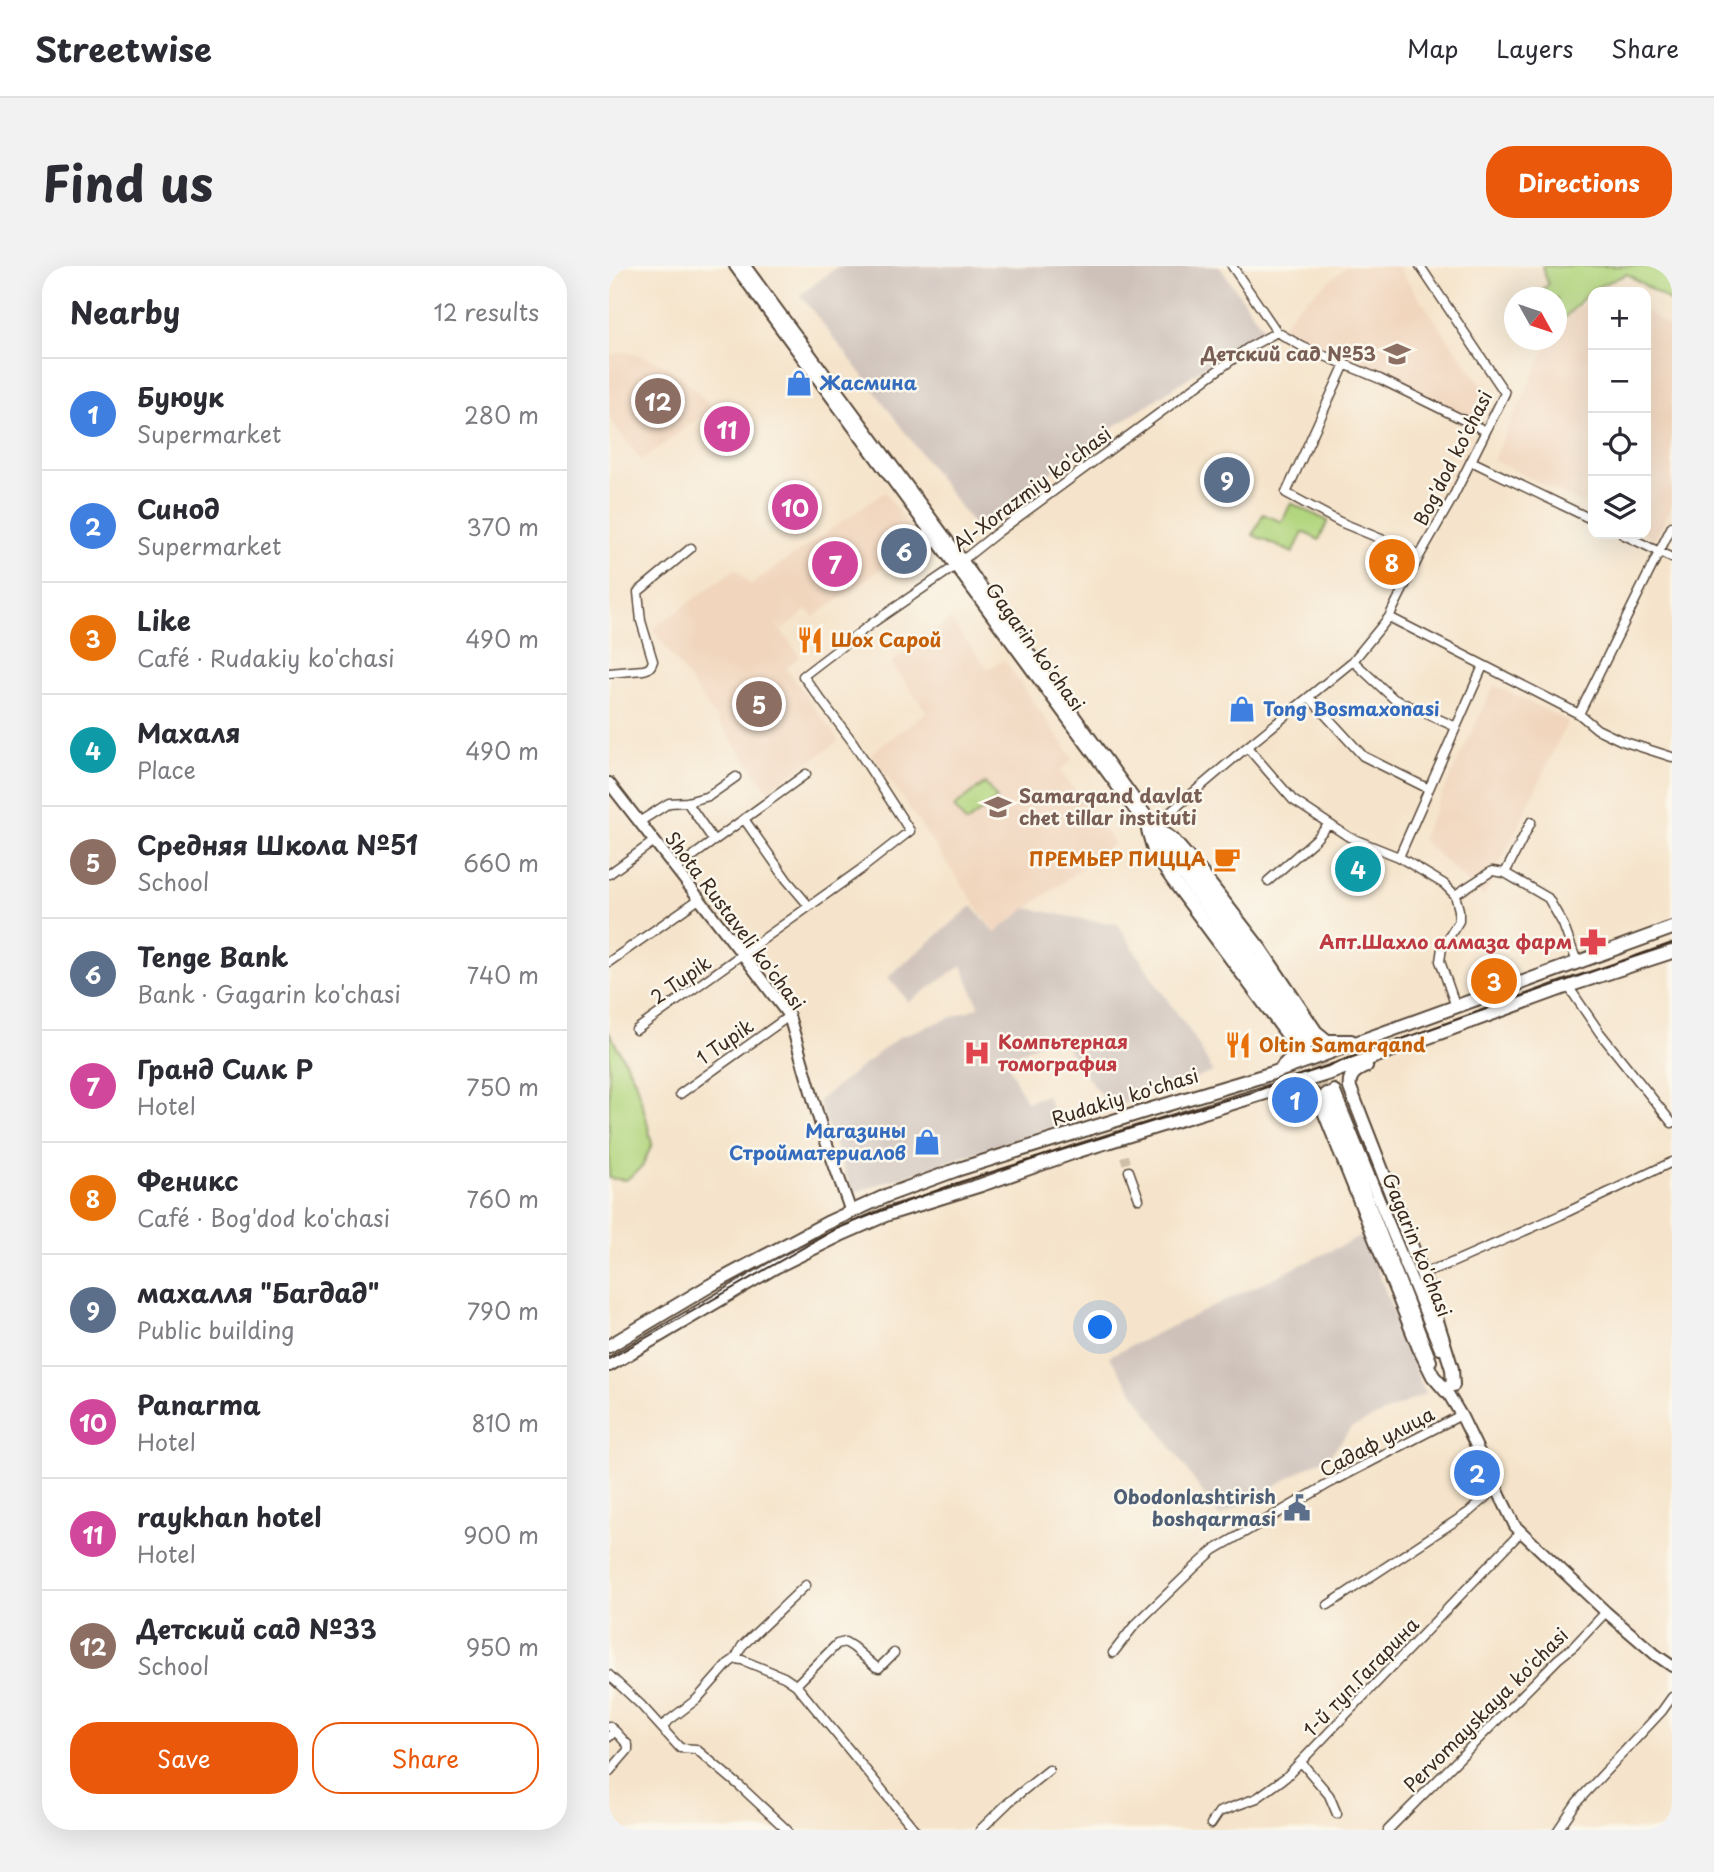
<!DOCTYPE html>
<meta charset="utf-8">
<style>
:root{--surface:#fff;--page:#f2f2f3;--text:#2b2b33;--muted:#7c7c81;--line:#e1e1e2;--accent:#ea580c}
body{margin:0;font-family:"Playpen Sans",sans-serif;background:var(--page);color:var(--text)}
.controls{position:absolute;right:21px;top:21px;display:grid;overflow:hidden;border-radius:14px;box-shadow:0 7px 28px #0002}
.controls button{width:63px;height:63px;display:grid;place-items:center;padding:0;border:0;border-bottom:2px solid var(--line);background:var(--surface);color:var(--text);font:35px sans-serif}
.compass{position:absolute;left:895px;top:21px;width:63px;height:63px;border-radius:50%;background:var(--surface);box-shadow:0 7px 28px #0002;rotate:130deg}
.you{position:absolute;left:492px;top:1062px;width:24px;height:24px;margin:-18px;border:5px solid #fff;border-radius:50%;background:#1a73e8;box-shadow:0 0 0 10px #1a73e833}
.badge{display:grid;place-items:center;width:46px;height:46px;border-radius:50%;background:var(--accent);color:#fff;font-size:23px;font-weight:700}
.pin{position:absolute;translate:-50% -50%;border:4px solid #fff;box-shadow:0 2px 7px #0006}
.list{margin:0;padding:0;list-style:none}
h2{display:flex;justify-content:space-between;align-items:center;height:91px;margin:0;padding:0 28px;font-size:30px}
h2 small{font-size:23px;font-weight:400;color:var(--muted)}
.list li{display:grid;grid-template-columns:46px 1fr auto;gap:21px;align-items:center;box-sizing:border-box;height:112px;padding:0 28px;border-top:2px solid var(--line)}
.list b{display:block;font-size:26px;white-space:nowrap}
.list p{margin:0;font-size:23px;white-space:nowrap;color:var(--muted)}
.list em{font-size:23px;font-style:normal;color:var(--muted)}
.actions{display:flex;gap:14px;padding:21px 28px}
.actions a{flex:1;padding:16px 0;border:2px solid var(--accent);border-radius:28px;text-align:center;font-size:24px;color:var(--accent)}
.actions .main{background:var(--accent);color:#fff}
.icon{flex:none;width:38px;height:38px;fill:none;stroke:currentColor;stroke-width:2;stroke-linecap:round;stroke-linejoin:round}
.map{position:relative;flex:none;width:1063px;height:1564px;overflow:hidden;border-radius:28px}
header{display:flex;align-items:center;gap:42px;box-sizing:border-box;height:98px;padding:0 35px;background:var(--surface);border-bottom:2px solid var(--line)}
header strong{font-size:33px}
nav{display:flex;gap:38px;margin-inline-start:auto;font-size:24px}
.intro{display:flex;align-items:center;justify-content:space-between;box-sizing:border-box;height:168px;padding:0 42px}
h1{margin:0;font-size:49px}
.button{padding:18px 32px;border-radius:28px;background:var(--accent);color:#fff;font-size:24px;font-weight:700}
main{display:flex;gap:42px;padding:0 42px}
aside{flex:1;background:var(--surface);border-radius:28px;box-shadow:0 7px 28px #0002}
.map>svg:first-child{display:block}
.built{fill:#f1d5bd}
.industrial{fill:#cec1ba}
.green{fill:#b2d67f;stroke:#76804e;stroke-width:2}
.lines{fill:none;stroke-linecap:round;stroke-linejoin:round}
.street-tunnel{stroke:#d0bfa8;stroke-width:8;stroke-dasharray:8 4;stroke-linecap:butt}
.secondary-tunnel{stroke:#d0bfa8;stroke-width:10;stroke-dasharray:10 5;stroke-linecap:butt}
.street-casing{stroke:#574638;stroke-width:11}
.secondary-casing{stroke:#574638;stroke-width:14}
.primary-casing{stroke:#574638;stroke-width:16}
.street{stroke:#fff;stroke-width:8}
.secondary{stroke:#fff;stroke-width:10}
.primary{stroke:#fff;stroke-width:12}
.tram{stroke:#3b2a1e;stroke-width:2}
.labels{text-anchor:middle;stroke-width:5;stroke-linejoin:round;paint-order:stroke}
.education-label{font-size:19px;font-weight:bold;fill:#785e54;stroke:#fbf7ec;text-anchor:end}
.shop-label{font-size:19px;font-weight:bold;fill:#366cbe;stroke:#fbf7ec;text-anchor:start}
.street-label{font-size:19px;fill:#3b2a1e;stroke:#fbf7ec}
.food-label{font-size:19px;font-weight:bold;fill:#c56008;stroke:#fbf7ec;text-anchor:start}
.health-label{font-size:19px;font-weight:bold;fill:#be3a42;stroke:#fbf7ec;text-anchor:end}
.service-label{font-size:19px;font-weight:bold;fill:#4e5e75;stroke:#fbf7ec;text-anchor:end}
</style>
<header>
<strong>Streetwise</strong>
<nav><a>Map</a><a>Layers</a><a>Share</a></nav>
</header>
<div class="intro"><h1>Find us</h1><a class="button">Directions</a></div>
<main>
<aside>
<h2>Nearby<small>12 results</small></h2>
<ul class="list">
<li><span class="badge" style="background:#3f7fe0">1</span><div><b>Буюук</b><p>Supermarket</p></div><em>280 m</em></li>
<li><span class="badge" style="background:#3f7fe0">2</span><div><b>Синод</b><p>Supermarket</p></div><em>370 m</em></li>
<li><span class="badge" style="background:#e8710a">3</span><div><b>Like</b><p>Café · Rudakiy ko'chasi</p></div><em>490 m</em></li>
<li><span class="badge" style="background:#0f9aa8">4</span><div><b>Махаля</b><p>Place</p></div><em>490 m</em></li>
<li><span class="badge" style="background:#8d6e63">5</span><div><b>Средняя Школа №51</b><p>School</p></div><em>660 m</em></li>
<li><span class="badge" style="background:#5c6f8a">6</span><div><b>Tenge Bank</b><p>Bank · Gagarin ko'chasi</p></div><em>740 m</em></li>
<li><span class="badge" style="background:#d1479c">7</span><div><b>Гранд Силк Р</b><p>Hotel</p></div><em>750 m</em></li>
<li><span class="badge" style="background:#e8710a">8</span><div><b>Феникс</b><p>Café · Bog'dod ko'chasi</p></div><em>760 m</em></li>
<li><span class="badge" style="background:#5c6f8a">9</span><div><b>махалля &quot;Багдад&quot;</b><p>Public building</p></div><em>790 m</em></li>
<li><span class="badge" style="background:#d1479c">10</span><div><b>Panarma</b><p>Hotel</p></div><em>810 m</em></li>
<li><span class="badge" style="background:#d1479c">11</span><div><b>raykhan hotel</b><p>Hotel</p></div><em>900 m</em></li>
<li><span class="badge" style="background:#8d6e63">12</span><div><b>Детский сад №33</b><p>School</p></div><em>950 m</em></li>
</ul>
<div class="actions"><a class="main">Save</a><a>Share</a></div>
</aside>
<div class="map">
<svg width="1063" height="1564" viewBox="0 0 1063 1564">
<rect width="100%" height="100%" fill="#fbf7ec"/>
<filter id="ink" filterUnits="userSpaceOnUse"><feTurbulence type="fractalNoise" baseFrequency=".0143" numOctaves="2"/><feDisplacementMap in="SourceGraphic" scale="14" xChannelSelector="R" yChannelSelector="G"/><feConvolveMatrix kernelMatrix="1 2 1 2 8 2 1 2 1" color-interpolation-filters="sRGB"/></filter>
<filter id="wash" filterUnits="userSpaceOnUse"><feTurbulence type="fractalNoise" baseFrequency=".00686" numOctaves="4" result="noise"/><feDisplacementMap in="SourceGraphic" scale="28" xChannelSelector="R" yChannelSelector="G"/><feGaussianBlur stdDeviation="1.57" result="paint"/><feColorMatrix in="noise" values="0 0 0 0 0 0 0 0 0 0 0 0 0 0 0 0 0 1.4 0 .05"/><feComposite in="paint" operator="in"/></filter>
<g filter="url(#wash)">
<rect width="100%" height="100%" fill="#f5e4cb"/>
<path class="built" d="M738,0H788L875,123L862,153L777,115L672,61L688,41Z
M984,29V243L884,194L940,76L942,74H948V66L962,48Z
M1037,44L1063,64V240L1046,273L1035,268Z
M16,86L34,90L53,97L79,116L103,142L32,195L0,152V89Z
M276,226L310,275L205,351L198,344L174,364L162,350L191,390L177,402L230,475L159,525L44,363L127,302L141,319Z
M341,353L379,403L395,394L464,492L451,505L505,577L386,667L262,487L318,446L282,397Z
M885,419L959,455L875,631L812,573Z"/>
<path class="industrial" d="M230,0H610L654,62L508,159L366,261L253,108L191,29Z
M363,640L386,667L418,642L478,654L509,658L550,722L585,771L604,806L502,842L472,803L448,768L397,794L417,836L438,829L447,860L244,927L209,835L290,771L370,741L353,699L300,736L279,711Z
M755,969L816,1128L742,1162L722,1188L610,1251L500,1090Z"/>
<path class="green" d="M933,0H1063V37L1018,8L983,23L948,60V32L927,31L939,18Z
M682,237L719,255L710,274L694,266L684,287L644,269L654,248L673,256Z
M376,517L388,533L357,557L345,541Z
M0,766L26,814L37,851L43,878L33,901L17,914L0,912Z"/>
</g>
<g filter="url(#ink)">
<g class="lines">
<path class="street-tunnel" d="M515,890L520,905"/>
<path class="secondary-tunnel" d="M703,777L716,801L725,824
M698,786L717,827"/>
<g class="street-casing">
<path id="street" d="M623,0L668,66
M736,98L677,227L731,256L811,289
M862,195L984,254
M1013,268L1063,292
M780,351L970,448L1063,260
M744,395L785,433L847,461
M0,407L34,404C40,403 42,401 44,395L32,355L29,326L82,282
M700,431L754,490L820,523
M970,448L988,463L1013,475L1063,491
M638,481L684,534L740,571L790,591L874,400
M78,536L105,575
M135,553L178,614L200,640
M30,556L60,537L78,536L100,530L127,511
M922,556L896,607L939,632L954,658L968,696
M545,560L638,481L744,395L780,351L811,289L843,233L896,127L811,0
M790,591L835,618L846,629
M66,603L197,508
M0,608L44,576
M659,615L707,573L720,558
M0,696L90,633
M959,720L991,767L1063,857
M847,741L831,695L833,682L850,655V644L846,629L883,605L896,607
M27,764L251,604L301,565L243,475L194,410L262,358L345,301L389,266L639,82L668,66L694,81L771,113L877,165
M71,828L180,750
M520,905L530,933
M813,1007L840,998L952,949L1063,896
M719,1339L860,1246L887,1222
M504,1387L525,1360L584,1303L605,1284L721,1217L852,1149
M126,1393L133,1380L197,1319
M0,1409L32,1439L71,1482L87,1483L132,1521L178,1564
M187,1419L228,1378L236,1376L244,1381L267,1401L270,1402L285,1387
M0,1460L6,1465L0,1471
M57,1467L54,1459L88,1433L120,1397L126,1393L133,1394L175,1411L187,1419L306,1564
M692,1496L720,1529L728,1548
M0,1506L19,1484V1479L6,1465
M602,1558L610,1546L648,1532L677,1511L912,1266
M371,1564L400,1536L440,1504
M779,1564L949,1393L965,1380L997,1346
M949,1564L968,1536L1053,1445L1063,1431"/>
</g>
<g class="secondary-casing">
<path id="secondary" d="M126,0L677,750L697,784
M136,0L353,294L545,560L675,732L703,777
M0,517L134,689L180,750L215,870L242,946
M725,824L831,1083
M717,827L822,1095
M834,1119L852,1149L906,1260L997,1346L1047,1389L1063,1400"/>
</g>
<g class="primary-casing">
<path id="primary" d="M545,560L564,574L590,604L652,684L707,766L718,775H742
M539,564L546,588L566,617L684,776L685,789L674,800
M757,800C746,805 739,809 741,822L813,1007L843,1103L844,1119
M682,823C694,821 701,824 710,833L810,1082L824,1110L837,1125
M0,1080L102,1019L218,957L279,929L347,904L543,843L664,807L1063,662
M0,1099L166,1001L231,969L279,948L372,919L469,885L721,807L959,720L1063,686"/>
</g>
<use href="#street" class="street"/>
<use href="#secondary" class="secondary"/>
<use href="#primary" class="primary"/>
<path class="tram" d="M0,1093L227,963L272,945L351,916L545,855L644,826L1063,677"/>
</g>
</g>
<defs>
<g id="school-bare" transform="scale(2.1)"><path d="M0-5L7-2L0 1L-7-2ZM-4 1L0 2.5L4 1V4Q0 6-4 4Z" fill="#8d6e63" stroke="#fbf7ec" stroke-width="2.5" paint-order="stroke"/></g>
<g id="shop-bare" transform="scale(2.1)"><path d="M-5-2.5h2.3a2.7 3.5 0 0 1 5.4 0H5L5.5 6h-11ZM-1.5-2.5h3a1.5 2.3 0 0 0-3 0Z" fill="#3f7fe0" stroke="#fbf7ec" stroke-width="2.5" paint-order="stroke"/></g>
<g id="restaurant-bare" transform="scale(2.1)"><path d="M-5-6h1v4h1v-4h1v4h1v-4h1v5L-1.5 .5V6h-2V.5L-5-1ZM5-6V6H3V1.5H1.5Q1.5-4 5-6Z" fill="#e8710a" stroke="#fbf7ec" stroke-width="2.5" paint-order="stroke"/></g>
<g id="university-bare" transform="scale(2.1)"><path d="M0-5L7-2L0 1L-7-2ZM-4 1L0 2.5L4 1V4Q0 6-4 4Z" fill="#8d6e63" stroke="#fbf7ec" stroke-width="2.5" paint-order="stroke"/></g>
<g id="cafe-bare" transform="scale(2.1)"><path d="M-5.5-4.5H6V0H3Q3 3.5 0 3.5H-2.5Q-5.5 3.5-5.5 0ZM3-3.2v2h1.7v-2ZM-6 4.5H4V6H-6Z" fill="#e8710a" stroke="#fbf7ec" stroke-width="2.5" paint-order="stroke"/></g>
<g id="pharmacy-bare" transform="scale(2.1)"><path d="M-2-6h4v4h4v4h-4v4h-4v-4h-4v-4h4Z" fill="#e0444e" stroke="#fbf7ec" stroke-width="2.5" paint-order="stroke"/></g>
<g id="hospital-bare" transform="scale(2.1)"><path d="M-5-5h3v3.5h4V-5h3V5h-3V1.5h-4V5h-3Z" fill="#e0444e" stroke="#fbf7ec" stroke-width="2.5" paint-order="stroke"/></g>
<g id="civic-bare" transform="scale(2.1)"><path d="M-.6-6.5H3V-4.5H.6V-3L4-1V1h2V6H-6V1h2V-1L-.6-3ZM-1.2 2.5V6h2.4V2.5Z" fill="#5c6f8a" stroke="#fbf7ec" stroke-width="2.5" paint-order="stroke"/></g>
</defs>
<g fill-rule="evenodd">
<use href="#school-bare" x="788" y="88"/>
<use href="#shop-bare" x="190" y="117"/>
<use href="#restaurant-bare" x="201" y="374"/>
<use href="#shop-bare" x="633" y="443"/>
<use href="#university-bare" x="389" y="541"/>
<use href="#cafe-bare" x="618" y="593"/>
<use href="#pharmacy-bare" x="984" y="676"/>
<use href="#restaurant-bare" x="629" y="779"/>
<use href="#hospital-bare" x="368" y="787"/>
<use href="#shop-bare" x="318" y="876"/>
<use href="#civic-bare" x="688" y="1242"/>
</g>
<g class="labels">
<g class="education-label">
<text x="767" y="95">Детский сад №53</text>
<text x="410" y="537" text-anchor="start">Samarqand davlat<tspan x="410" dy="22">chet tillar instituti</tspan></text>
</g>
<g class="shop-label">
<text x="211" y="124">Жасмина</text>
<text x="654" y="450">Tong Bosmaxonasi</text>
<text x="297" y="872" text-anchor="end">Магазины<tspan x="297" dy="22">Стройматериалов</tspan></text>
</g>
<g class="street-label">
<text transform="translate(844 192) rotate(-63)" y="7">Bog'dod ko'chasi</text>
<text transform="translate(423 223) rotate(-37)" y="7">Al-Xorazmiy ko'chasi</text>
<text transform="translate(426 381) rotate(54)" y="7">Gagarin ko'chasi</text>
<text transform="translate(126 655) rotate(53)" y="7">Shota Rustaveli ko'chasi</text>
<text transform="translate(72 714) rotate(-35)" y="7">2 Tupik</text>
<text transform="translate(116 776) rotate(-35)" y="7">1 Tupik</text>
<text transform="translate(516 831) rotate(-17)" y="7">Rudakiy ko'chasi</text>
<text transform="translate(808 979) rotate(68)" y="7">Gagarin ko'chasi</text>
<text transform="translate(768 1176) rotate(-28)" y="7">Садаф улица</text>
<text transform="translate(752 1411) rotate(-46)" y="7">1-й туп.Гагарина</text>
<text transform="translate(877 1444) rotate(-45)" y="7">Pervomayskaya ko'chasi</text>
</g>
<g class="food-label">
<text x="222" y="381">Шох Сарой</text>
<text x="597" y="600" text-anchor="end">ПРЕМЬЕР ПИЦЦА</text>
<text x="650" y="786">Oltin Samarqand</text>
</g>
<g class="health-label">
<text x="963" y="683">Апт.Шахло алмаза фарм</text>
<text x="389" y="783" text-anchor="start">Компьтерная<tspan x="389" dy="22">томография</tspan></text>
</g>
<g class="service-label">
<text x="667" y="1238">Obodonlashtirish<tspan x="667" dy="22">boshqarmasi</tspan></text>
</g>
</g>
</svg>
<div class="controls">
<button>+</button>
<button>−</button>
<button><svg class="icon" aria-label="locate" viewBox="0 0 24 24"><circle cx="12" cy="12" r="6"/><path d="M12 2v4M12 18v4M2 12h4M18 12h4"/></svg></button>
<button><svg class="icon" aria-label="layers" viewBox="0 0 24 24"><path d="M12 4l9 5-9 5-9-5zM3 14l9 5 9-5"/></svg></button>
</div>
<svg class="compass" viewBox="-18 -18 36 36"><path d="M0-13l5 13h-10z" fill="#e53935"/><path d="M0 13l5-13h-10z" fill="#7c7c81"/></svg>
<div class="you"></div>
<div class="pin badge" style="left:686px;top:834px;background:#3f7fe0">1</div>
<div class="pin badge" style="left:868px;top:1207px;background:#3f7fe0">2</div>
<div class="pin badge" style="left:885px;top:715px;background:#e8710a">3</div>
<div class="pin badge" style="left:749px;top:603px;background:#0f9aa8">4</div>
<div class="pin badge" style="left:150px;top:438px;background:#8d6e63">5</div>
<div class="pin badge" style="left:295px;top:285px;background:#5c6f8a">6</div>
<div class="pin badge" style="left:226px;top:298px;background:#d1479c">7</div>
<div class="pin badge" style="left:783px;top:296px;background:#e8710a">8</div>
<div class="pin badge" style="left:618px;top:214px;background:#5c6f8a">9</div>
<div class="pin badge" style="left:186px;top:241px;background:#d1479c">10</div>
<div class="pin badge" style="left:118px;top:163px;background:#d1479c">11</div>
<div class="pin badge" style="left:49px;top:135px;background:#8d6e63">12</div>
</div>
</main>
